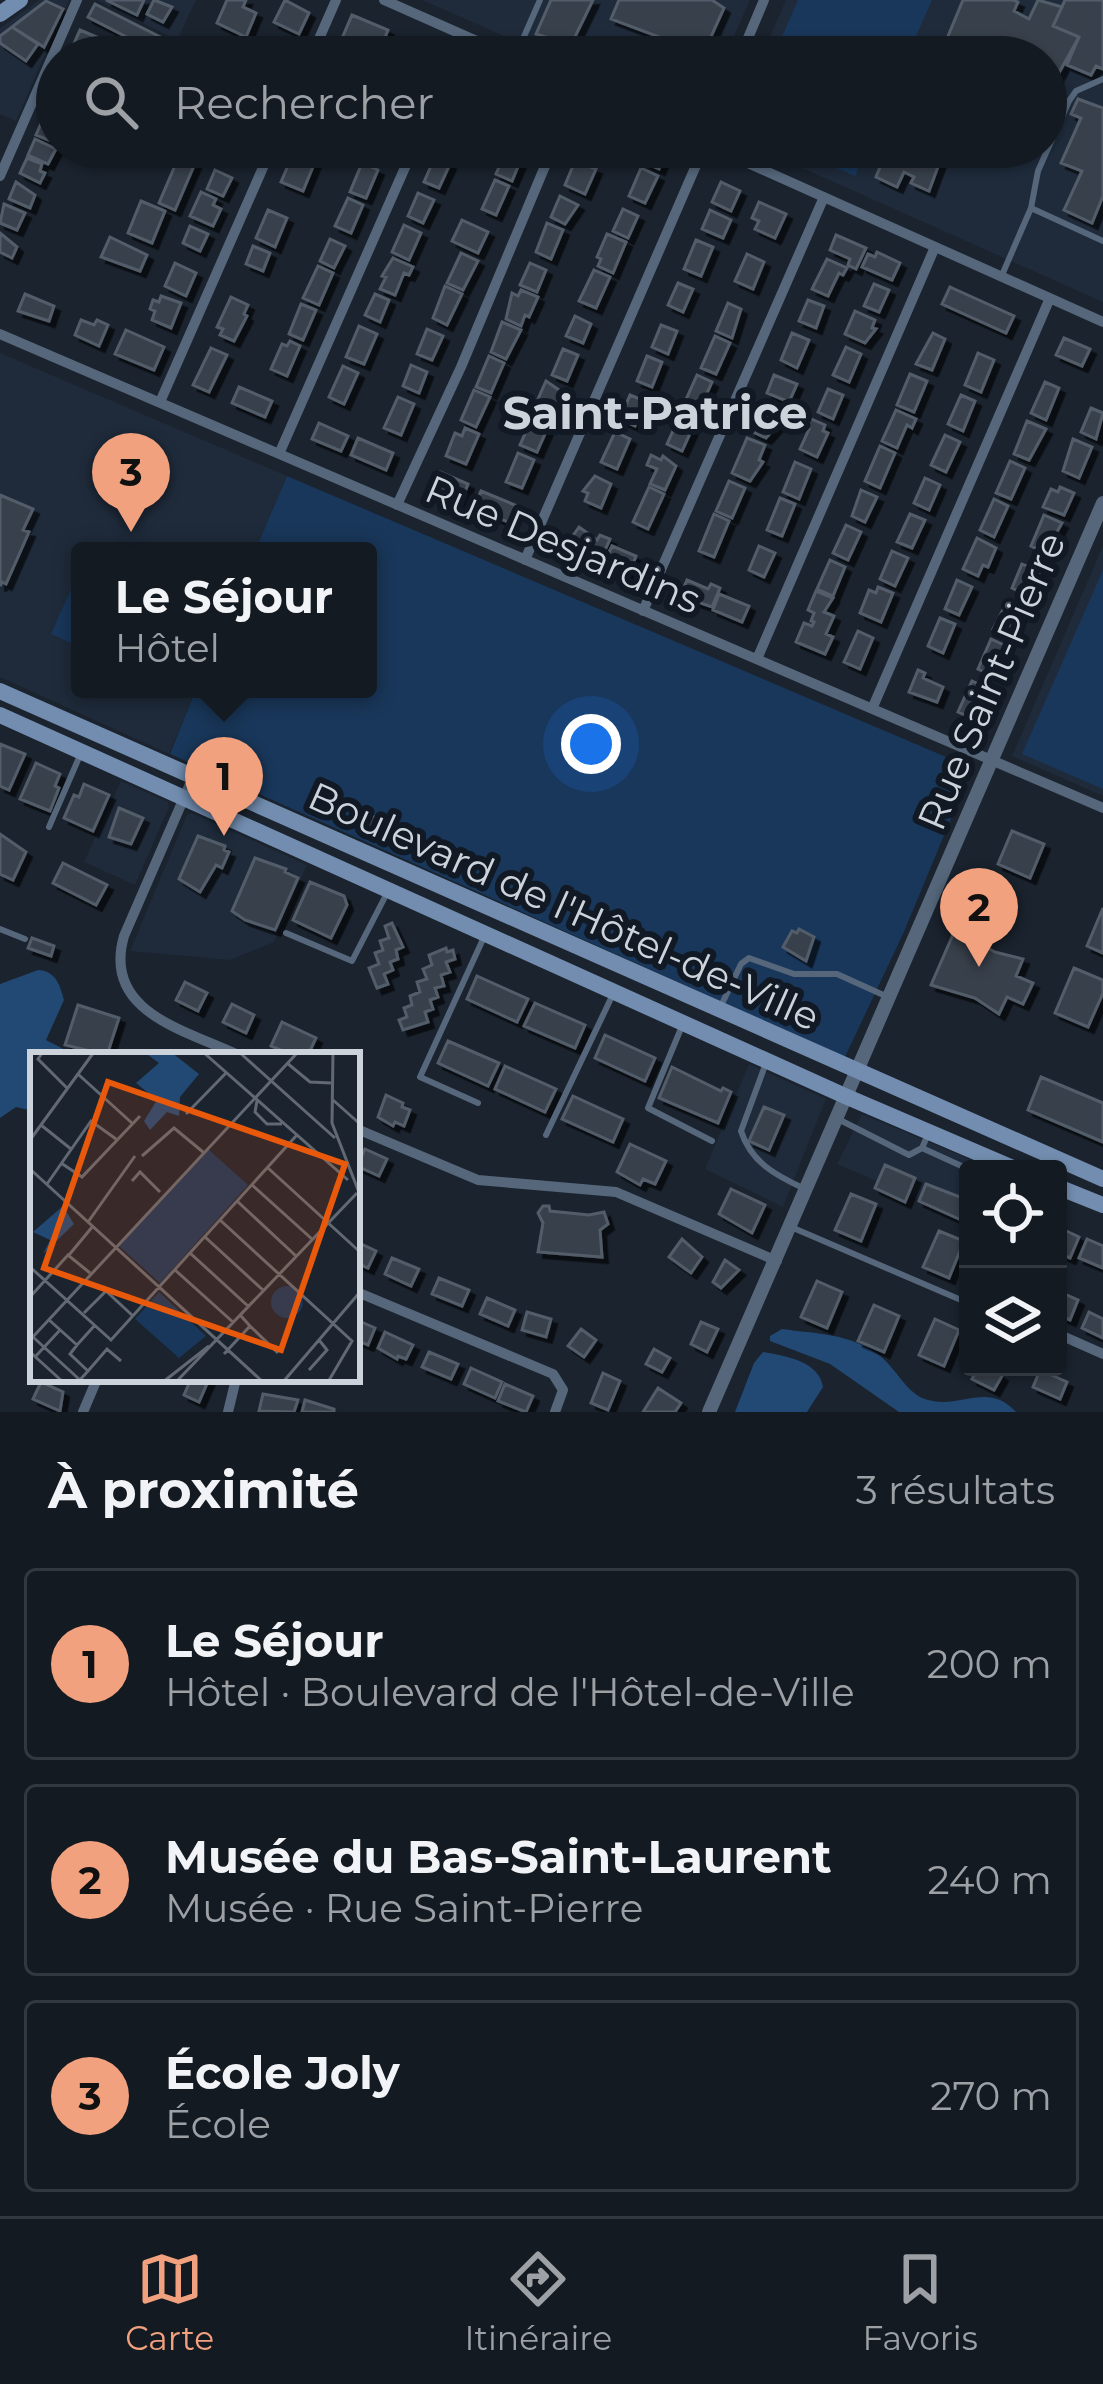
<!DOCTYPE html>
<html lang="fr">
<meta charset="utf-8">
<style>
:root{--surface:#141a22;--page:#21272f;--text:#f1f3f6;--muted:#9da1a5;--line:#333840;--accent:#f2a17e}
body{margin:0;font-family:Montserrat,sans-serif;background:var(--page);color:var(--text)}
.controls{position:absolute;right:36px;bottom:36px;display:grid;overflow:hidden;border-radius:12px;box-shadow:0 3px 9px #0004}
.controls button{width:108px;height:108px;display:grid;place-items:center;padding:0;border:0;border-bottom:3px solid var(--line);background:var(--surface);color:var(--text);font:60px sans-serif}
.you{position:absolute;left:591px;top:744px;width:42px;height:42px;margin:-30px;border:9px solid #fff;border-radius:50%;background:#1a73e8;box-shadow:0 0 0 18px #1a73e833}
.badge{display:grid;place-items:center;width:78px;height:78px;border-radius:50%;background:var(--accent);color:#111;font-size:39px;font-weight:700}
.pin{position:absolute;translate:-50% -99px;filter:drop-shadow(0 3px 6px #0008)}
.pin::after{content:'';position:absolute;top:63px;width:42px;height:36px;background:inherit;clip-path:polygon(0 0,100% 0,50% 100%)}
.popup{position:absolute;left:71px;top:542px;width:306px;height:156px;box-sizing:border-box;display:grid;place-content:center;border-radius:12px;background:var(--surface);filter:drop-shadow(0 3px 9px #0005);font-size:39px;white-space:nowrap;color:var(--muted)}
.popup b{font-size:45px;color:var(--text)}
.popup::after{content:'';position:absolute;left:50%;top:100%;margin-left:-24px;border:24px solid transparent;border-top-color:var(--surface)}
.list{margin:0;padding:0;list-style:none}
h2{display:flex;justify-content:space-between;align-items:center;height:156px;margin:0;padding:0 48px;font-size:51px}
h2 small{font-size:39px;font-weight:400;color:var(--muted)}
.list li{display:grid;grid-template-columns:78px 1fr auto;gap:36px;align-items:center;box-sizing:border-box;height:192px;margin:0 24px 24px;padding:0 24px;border:3px solid var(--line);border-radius:12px}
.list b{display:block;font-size:45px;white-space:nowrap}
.list p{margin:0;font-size:39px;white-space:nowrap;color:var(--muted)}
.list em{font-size:39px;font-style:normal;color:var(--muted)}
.icon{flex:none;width:66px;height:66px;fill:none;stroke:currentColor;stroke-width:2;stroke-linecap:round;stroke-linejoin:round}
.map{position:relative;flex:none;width:1103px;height:1412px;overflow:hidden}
.search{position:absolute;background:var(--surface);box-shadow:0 3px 9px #0004;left:36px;right:36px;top:36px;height:132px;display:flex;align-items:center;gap:30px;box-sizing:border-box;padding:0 42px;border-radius:66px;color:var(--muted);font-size:45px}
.sheet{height:804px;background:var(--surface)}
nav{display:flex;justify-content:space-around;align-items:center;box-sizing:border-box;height:168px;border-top:3px solid var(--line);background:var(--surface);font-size:33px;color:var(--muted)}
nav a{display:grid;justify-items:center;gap:6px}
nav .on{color:var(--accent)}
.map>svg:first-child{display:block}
.built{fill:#1f2b3b}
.green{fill:#19375a}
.forest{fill:#224874}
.building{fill:#37414c;stroke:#535d69;stroke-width:3;filter:url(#shadow)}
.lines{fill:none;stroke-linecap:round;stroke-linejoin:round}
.service{stroke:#56677c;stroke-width:6}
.minor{stroke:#56677c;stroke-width:10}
.tertiary{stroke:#56677c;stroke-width:14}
.secondary{stroke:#728daf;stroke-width:16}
.labels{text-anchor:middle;stroke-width:12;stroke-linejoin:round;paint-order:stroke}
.street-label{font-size:39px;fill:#cdd3da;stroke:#111924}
.quarter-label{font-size:45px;font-weight:bold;fill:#cdd3da;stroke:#111924}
.inset-road{fill:none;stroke:#626973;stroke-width:3}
.view{fill:#e8590c;fill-opacity:0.15;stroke:#e8590c;stroke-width:6}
.inset-edge{fill:none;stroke:#cdd3da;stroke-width:6}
</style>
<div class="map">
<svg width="1103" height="1412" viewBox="0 0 1103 1412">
<defs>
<filter id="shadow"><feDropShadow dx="5.5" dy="5.5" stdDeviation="0" flood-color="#0009"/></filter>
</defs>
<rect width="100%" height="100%" fill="#1a232e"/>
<path class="built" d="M39,0H69L16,121L0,114V28Z
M97,0H196L177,40Z
M422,0H750L725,57H552Z
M786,0H1103V302L755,147H1046V57H761Z
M0,353L287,476L255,551H80V689H196L169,754L0,677Z
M1103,546V796L1012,756Z
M121,781L168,802L169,807L135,885L84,862Z
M192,813L307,865L274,942L230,960L130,951L187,815Z
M749,1064L826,1099L783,1207L705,1169Z
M862,1114L993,1169H968V1220L837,1164Z"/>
<path class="green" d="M798,0H932L907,57H773Z
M786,147H868L855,176Z
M287,476L972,768L903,934L845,1057L170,754L196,689H368V551H255Z
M80,569V647L51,634Z
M1103,570V789L1022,754Z"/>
<path class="forest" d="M38,970C56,971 60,985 64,1000L46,1040L75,1055H33V1111L16,1107L0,1118V984Z
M782,1329C817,1334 850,1333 880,1356C897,1369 907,1395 928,1400C961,1409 988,1381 1016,1412H899L830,1364L770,1341V1336Z
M763,1352C786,1356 819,1361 823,1387L807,1412H735L754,1363Z"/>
<path class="building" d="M106,0H144L137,15Z
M154,0L172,7L163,22L147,14Z
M227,0H246L243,7L256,13L246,37L217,23Z
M285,0L309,13L299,34L274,22Z
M551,0H593L571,45L536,34Z
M619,0H712L724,8L708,43L697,39L691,49L611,19Z
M963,0H1013L1018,2L1014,11L1029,19L1038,0L1062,7L1053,26L1079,37L1046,96V57H984L946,41Z
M1065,0H1103V69L1096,66L1091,75L1067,65L1079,37L1053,26Z
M46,1L63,9L44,47L12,27Z
M95,4L168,41L160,55L165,57H143L148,48L88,17Z
M352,15L388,30L379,52L343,36Z
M12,27L38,44L26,61L0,43V36Z
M80,30L104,40L96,57H68Z
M408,39L431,50L428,57H400Z
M1078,99L1103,108V196L1092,223L1064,210L1082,171L1061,163L1081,118L1071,114Z
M43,119L57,125L53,142L36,135Z
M35,139L56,149L48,164L28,155Z
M296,147L319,152L303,191L281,182Z
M508,147L525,150L512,181L496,174Z
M638,147L665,155L659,169L633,157Z
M881,147H930L943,153L929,191L911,183L914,177L904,172L897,187L876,177L880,167L874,165Z
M180,154L196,161L175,210L159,203Z
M435,157L450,164L439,188L424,182Z
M27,158L42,164L40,171L45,173L40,183L20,173Z
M575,161L596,169L585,194L565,185Z
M362,163L378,170L366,198L350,192Z
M641,168L658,176L645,203L629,196Z
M215,170L232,178L223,196L207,189Z
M495,180L509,186L496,215L482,209Z
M16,182L35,195L30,208L9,199Z
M721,182L740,191L731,211L712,202Z
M201,192L216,199L213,205L221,209L213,226L190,216Z
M418,193L434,200L423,223L408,216Z
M560,196L578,205L565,224L551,217Z
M348,198L363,205L351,233L335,226Z
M141,201L165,211L152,243L128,233Z
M759,202L786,214L775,238L755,229L759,221L752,218Z
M4,204L25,213L17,230L0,223Z
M623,209L638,216L628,238L613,231Z
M268,210L287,218L275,247L256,238Z
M710,210L731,220L723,238L702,229Z
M462,220L488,232L478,253L452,241Z
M547,223L563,230L551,259L536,252Z
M404,225L421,233L409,260L392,252Z
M190,226L208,234L200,251L183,243Z
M0,233L17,247L12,258L0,252Z
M607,234L626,242L613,273L598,266L601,259L597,257Z
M836,235L866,248L856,269L848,265L850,259L830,250Z
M110,237L147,255L140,271L101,257Z
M330,239L345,246L334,268L320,261Z
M696,240L713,247L701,276L684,269Z
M253,246L270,253L263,271L246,264Z
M877,252L900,263L892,280L862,267L868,254L875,257Z
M461,253L478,261L463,290L447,283Z
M747,254L764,262L753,289L735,281Z
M393,258L413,267L409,275L404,273L395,295L380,289L386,277L382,276Z
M827,259L847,268L843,275L839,273L828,296L812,289Z
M175,263L196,273L186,296L165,286Z
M530,263L546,270L537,292L520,285Z
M318,266L333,273L319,305L303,298Z
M594,270L610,277L596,308L579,301Z
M678,283L693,289L683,312L668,305Z
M874,284L889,290L879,312L864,306Z
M445,286L462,294L447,325L433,318Z
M950,287L1014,316L1006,333L942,304Z
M521,290L538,297L529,317L525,315L521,326L506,319L512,293L518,296Z
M25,294L54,306L49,321L18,311Z
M375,294L389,300L380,322L365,315Z
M161,296L181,303L171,328L152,320L155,311L150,309L153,300L159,302Z
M231,297L248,305L244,314L247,316L234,341L220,335L223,329L217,327Z
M808,300L824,306L816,328L799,321Z
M728,303L741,309L732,338L716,331Z
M301,304L316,310L303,340L289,334Z
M855,311L875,320L872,328L876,329L865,343L845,334Z
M575,316L591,324L583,343L566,336Z
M81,320L94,325L97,320L108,325L99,346L75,335Z
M502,322L521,330L506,359L491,352Z
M661,325L677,331L668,354L652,347Z
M359,326L377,334L364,364L346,357Z
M427,329L443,336L432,360L417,354Z
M126,330L164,347L154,370L115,354Z
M792,333L809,340L797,368L781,360Z
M933,333L945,339L932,370L916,364Z
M715,336L730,343L716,374L701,368Z
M1064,338L1090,349L1082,366L1056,355Z
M290,341L300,346L287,376L271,369L282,344L287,346Z
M846,347L861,354L849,382L833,375Z
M211,348L227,355L209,392L193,385Z
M563,349L578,355L567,381L552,375Z
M978,353L994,360L981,392L965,385Z
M489,356L504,363L491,393L476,387Z
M647,356L662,362L652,387L637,381Z
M411,365L427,372L419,393L403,386Z
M343,366L358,373L344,404L329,397Z
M910,374L927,381L914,412L897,405Z
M697,375L712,382L699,411L684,404Z
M774,375L797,384L789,402L767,393Z
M546,381L562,392L552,416L534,408Z
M1045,382L1059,388L1046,420L1031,413Z
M239,387L272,401L265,417L232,403Z
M828,389L843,395L833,419L818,412Z
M474,390L490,397L476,427L461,420Z
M630,395L645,401L635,426L620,419Z
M961,395L975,401L963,431L948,424Z
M398,397L414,404L401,435L384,428Z
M764,401L779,407L774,419L780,422L766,438L751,431Z
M1091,408L1103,413L1096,439L1081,432Z
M896,410L916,419L912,428L907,425L897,448L882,441Z
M534,413L551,420L537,452L520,445Z
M800,414L825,425L823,431L828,433L817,457L800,449L809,429L796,423Z
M678,420L693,427L682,451L667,444Z
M1027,421L1046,429L1029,460L1014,454Z
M319,423L348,436L341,451L312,439Z
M465,428L479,434L466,464L446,456L455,433L462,436Z
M615,432L630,439L617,469L601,462Z
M945,435L960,442L946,472L931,465Z
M358,438L393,453L386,470L351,455Z
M747,438L765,445L759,460L763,462L750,481L732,473Z
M1073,439L1092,447L1079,478L1063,471Z
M880,446L895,453L880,488L865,481Z
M518,453L534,460L522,488L506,482Z
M651,455L661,460L663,456L676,466L665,490L650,484L657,469L647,465Z
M1010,461L1025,468L1011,499L996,493Z
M795,462L811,469L799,499L783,492Z
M440,472L468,484L461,502L436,491Z
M595,476L611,484L601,508L585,501L588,493L583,491Z
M925,478L940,485L929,510L914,503Z
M729,481L745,488L732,518L716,511Z
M649,487L664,494L648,529L633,522Z
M1060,487L1074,493L1064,515L1043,507L1051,489L1058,492Z
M861,490L877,497L865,522L852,516Z
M481,491L515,505L508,522L474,507Z
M0,495L33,509L23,530L29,532L6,584L2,582L0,586Z
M780,498L795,504L782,536L767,530Z
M994,499L1008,506L994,537L980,530Z
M714,514L729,521L714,557L699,551Z
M910,514L925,520L912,548L897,542Z
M1044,515L1062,523L1045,553L1031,546Z
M846,525L861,532L848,560L833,553Z
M579,527L597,540L600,535L610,539L601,559L567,544Z
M977,538L996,548L988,567L983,565L978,576L963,569Z
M612,546L636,556L629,574L604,563Z
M759,546L775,553L764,577L749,570Z
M892,551L908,558L895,586L880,579Z
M830,560L845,567L833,596L817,589Z
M1022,564L1040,572L1027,595L1012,588Z
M687,580L708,589L711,584L720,588L712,607L680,596Z
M957,580L972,587L959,615L945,609Z
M878,587L893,593L881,622L860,613L869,590L876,593Z
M816,591L833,598L824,612L834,616L826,634L833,637L825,654L796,642L804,623L812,626L814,622L811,621L814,613L808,610Z
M719,594L749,606L742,622L713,610Z
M1008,600L1024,608L1010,637L993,629Z
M940,618L955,624L943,653L928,646Z
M858,631L873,638L860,669L844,662Z
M991,639L1006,646L993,676L978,669Z
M918,670L925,673L923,678L943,687L937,702L909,692Z
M972,681L988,688L974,719L958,712Z
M0,744L25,754L9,790L0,786Z
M36,763L60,774L55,786L59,788L50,811L20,799Z
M84,784L109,795L93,831L64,818L74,795L79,797Z
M119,808L143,818L131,844L109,837Z
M356,808L376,818L371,828L352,818Z
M1012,831L1044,844L1030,878L998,864Z
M0,834L26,852L13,880L0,874Z
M198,836L225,846L224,850L229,852L222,868L216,865L200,892L179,879Z
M255,858L286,869L285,872L298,878L275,930L245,920L232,911Z
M63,863L107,885L96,905L53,883Z
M310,882L344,896L347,905L331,938L293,920Z
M1103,908V953L1087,946Z
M392,923L403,947L396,950L398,959L390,962L393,970L384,974L388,984L377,988L369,968L379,964L375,953L383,950L380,941L389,938L385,926Z
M799,929L814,937L806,961L783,947L792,931L797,933Z
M955,930L995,952L1023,959L1016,976L1033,983L1023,1004L1007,997L999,1014L975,998L931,985Z
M32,938L54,946L51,956L28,948Z
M446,948L447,952L453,950L455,959L446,962L450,972L441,975L444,986L435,988L438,997L430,1000L433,1009L425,1012L428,1022L403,1030L399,1020L407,1017L404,1008L412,1005L410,996L420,992L417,982L427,979L423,969L432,965L429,955Z
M1074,968L1103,980V993L1088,1027L1055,1013Z
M477,976L528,999L517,1022L467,999Z
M185,982L207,993L198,1011L176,1000Z
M535,1003L585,1025L575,1048L524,1026Z
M232,1004L254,1015L246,1033L223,1022Z
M78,1005L119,1018L107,1055L65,1045Z
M282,1022L316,1038L308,1055H292L271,1046Z
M605,1035L655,1058L645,1081L595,1058Z
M448,1041L499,1063L488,1086L438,1063Z
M505,1066L556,1089L545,1112L495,1089Z
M672,1067L721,1091L723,1088L731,1092L718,1123L659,1098Z
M1041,1077L1103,1103V1142L1028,1110Z
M386,1095L403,1103L402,1107L410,1110L404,1126L395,1122L393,1126L378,1117Z
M573,1096L623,1119L613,1142L562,1119Z
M764,1107L784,1115L769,1150L749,1141Z
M630,1144L666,1161L655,1184L643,1179L640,1185L617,1172Z
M365,1149L387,1159L379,1176L357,1166Z
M885,1165L915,1178L905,1202L875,1188Z
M926,1184L968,1200V1223L919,1201Z
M731,1189L765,1205L752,1233L719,1214Z
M851,1194L876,1204L861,1241L835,1230Z
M543,1206H549L550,1211L589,1215L604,1212L608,1224L600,1230L602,1257L538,1252L543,1223L538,1213Z
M1060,1228L1079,1237L1070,1258L1058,1253Z
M939,1231L964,1241L949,1278L923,1267Z
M682,1239L702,1257L691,1273L669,1257Z
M1087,1239L1103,1246V1268L1079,1258Z
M357,1242L376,1251L368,1268L357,1263Z
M392,1258L419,1269L411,1286L385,1274Z
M725,1260L739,1270L721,1288L713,1282Z
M439,1278L469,1290L462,1306L432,1294Z
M817,1281L842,1292L827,1328L801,1317Z
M1058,1291L1078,1300L1070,1320L1058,1315Z
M487,1298L515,1310L508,1326L480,1314Z
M874,1305L899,1316L884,1352L858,1341Z
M527,1312L551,1319L546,1337L522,1330Z
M1089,1312L1103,1319V1338L1082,1328Z
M935,1319L959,1330L944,1366L919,1355Z
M357,1320L375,1328L368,1345L357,1340Z
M701,1322L718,1329L707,1352L691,1344Z
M581,1329L596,1340L584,1357L568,1346Z
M385,1332L413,1345L406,1359L398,1356L397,1359L378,1348Z
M654,1349L670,1358L662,1372L646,1364Z
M429,1352L458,1364L451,1379L422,1367Z
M978,1367H989L1002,1376L994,1390L972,1379Z
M471,1368L502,1382L495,1398L464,1384Z
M1040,1370L1067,1382L1060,1399L1033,1387Z
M603,1373L620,1381L608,1410L591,1403Z
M191,1379H209L199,1402L184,1395Z
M41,1382L63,1392L60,1411L33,1399Z
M505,1384L533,1396L526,1412L498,1401Z
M658,1388L681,1403L675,1412H643Z
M263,1394L298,1400L294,1412L259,1411Z
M305,1400L334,1409V1412H302Z"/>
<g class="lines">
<path class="service" d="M515,57L540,0
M581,57L599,42L634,57
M1031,208L1038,171L1069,101L1076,91L1103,79
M1002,275L1031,208L1103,241
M49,827L81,753
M0,929L25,939
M286,933L352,961L386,895
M720,1008L741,964L749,958L794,974H837L890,998
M682,1026L648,1108L712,1141
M766,1063L741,1131C751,1162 775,1175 803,1188
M478,1103L420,1077L484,937
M836,1118L909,1155L922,1148
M929,1132L922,1148L968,1169
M546,1135L614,992
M791,1227L968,1303"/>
<path class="minor" d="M384,0L513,57
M311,57L336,0
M453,57L463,35
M740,57L764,0
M712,147L1103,322
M0,176L77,0
M0,334L1103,808
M160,402L272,147
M279,454L414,147
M397,505L461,367L553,147
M525,560L704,147
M643,611L824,197
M757,659L935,247
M872,709L1050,298
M193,777L124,936C102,1012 185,1030 238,1055
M357,1129L478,1180L616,1192L777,1261
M357,1292L553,1374L563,1390L555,1412
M1058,1334L1103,1354
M83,1412L97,1379
M228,1412L236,1379"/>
<path class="tertiary" d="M709,1412L1103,503"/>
<path class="secondary" d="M0,14L20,0
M0,691L1103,1179
M0,715L845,1096L1015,1169
M1058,1187L1103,1205"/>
</g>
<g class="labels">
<g class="street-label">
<text transform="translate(563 544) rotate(23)" y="14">Rue Desjardins</text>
<text transform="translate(991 681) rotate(-67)" y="14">Rue Saint-Pierre</text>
<text transform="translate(564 906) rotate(24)" y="14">Boulevard de l'Hôtel-de-Ville</text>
</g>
<g class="quarter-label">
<text x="655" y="429">Saint-Patrice</text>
</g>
</g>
<g transform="translate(30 1052)">
<rect width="330" height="330" fill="#1a232e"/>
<path d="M178,97L218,133L130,231L88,193ZM241 250a16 16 0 1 1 32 0a16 16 0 1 1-32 0ZM129,240L176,284L149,306L105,267Z" fill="#19375a"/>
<path d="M114,0H141L169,22L150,45L149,64L137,60L120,78L114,69L127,48L106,31L129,11ZM33,154L44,172L13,202L20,188L3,180Z" fill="#224874"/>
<path class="inset-road" d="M13,0L8,7L37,36M173,0L318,128M209,0L305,86M303,0L302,71L330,143M257,11L280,30L301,31M49,23L103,72M303,48L330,72M227,49L225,60L237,72H252M156,62L196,21M11,73L41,97M0,88L64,0M112,104L144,76L173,100M31,111L52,125L110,64M238,116L330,200M0,117L233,330M102,129L110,120L130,140M17,132L61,69L86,87M222,133L282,187M207,149L266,204M190,168L322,289L298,330M58,170L105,104M175,185L234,239M160,201L219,255M39,203L63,174M0,215L81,288L266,84M145,218L204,271M0,245L38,203L60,221M54,261L76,239L103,264M18,267L47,293L65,273M220,274L248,301M3,285L50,328M0,288L268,0M47,293L40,302L58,319L48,330M0,300L33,330M194,302L220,274L211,264M5,305L30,278M279,318L297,298L289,288M58,319L77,297L91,309M133,330L179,294M146,330L327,141M253,330L330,240"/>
<path class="view" d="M78,30L315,112L251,298L14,216Z"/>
<rect width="330" height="330" class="inset-edge"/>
</g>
</svg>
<div class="controls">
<button><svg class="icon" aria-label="locate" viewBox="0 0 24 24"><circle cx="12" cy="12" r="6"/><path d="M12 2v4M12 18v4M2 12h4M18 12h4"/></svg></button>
<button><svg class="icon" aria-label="layers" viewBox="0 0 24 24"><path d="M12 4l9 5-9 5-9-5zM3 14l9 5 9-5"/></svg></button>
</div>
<div class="you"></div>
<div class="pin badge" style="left:224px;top:836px">1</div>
<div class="popup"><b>Le Séjour</b>Hôtel</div>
<div class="pin badge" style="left:979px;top:967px">2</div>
<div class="pin badge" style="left:131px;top:532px">3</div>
<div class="search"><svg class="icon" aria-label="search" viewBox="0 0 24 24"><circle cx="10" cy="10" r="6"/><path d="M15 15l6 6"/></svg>Rechercher</div>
</div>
<section class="sheet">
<h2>À proximité<small>3 résultats</small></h2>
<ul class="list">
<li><span class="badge">1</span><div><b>Le Séjour</b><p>Hôtel · Boulevard de l'Hôtel-de-Ville</p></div><em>200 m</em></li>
<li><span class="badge">2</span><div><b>Musée du Bas-Saint-Laurent</b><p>Musée · Rue Saint-Pierre</p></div><em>240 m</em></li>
<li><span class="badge">3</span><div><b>École Joly</b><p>École</p></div><em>270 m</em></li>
</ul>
</section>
<nav>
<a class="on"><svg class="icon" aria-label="map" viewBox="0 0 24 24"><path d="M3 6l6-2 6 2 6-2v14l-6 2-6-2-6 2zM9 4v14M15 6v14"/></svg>Carte</a>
<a><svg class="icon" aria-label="directions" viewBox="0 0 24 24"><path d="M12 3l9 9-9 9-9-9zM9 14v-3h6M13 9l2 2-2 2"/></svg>Itinéraire</a>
<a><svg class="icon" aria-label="saved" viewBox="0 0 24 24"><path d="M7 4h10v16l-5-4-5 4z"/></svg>Favoris</a>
</nav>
